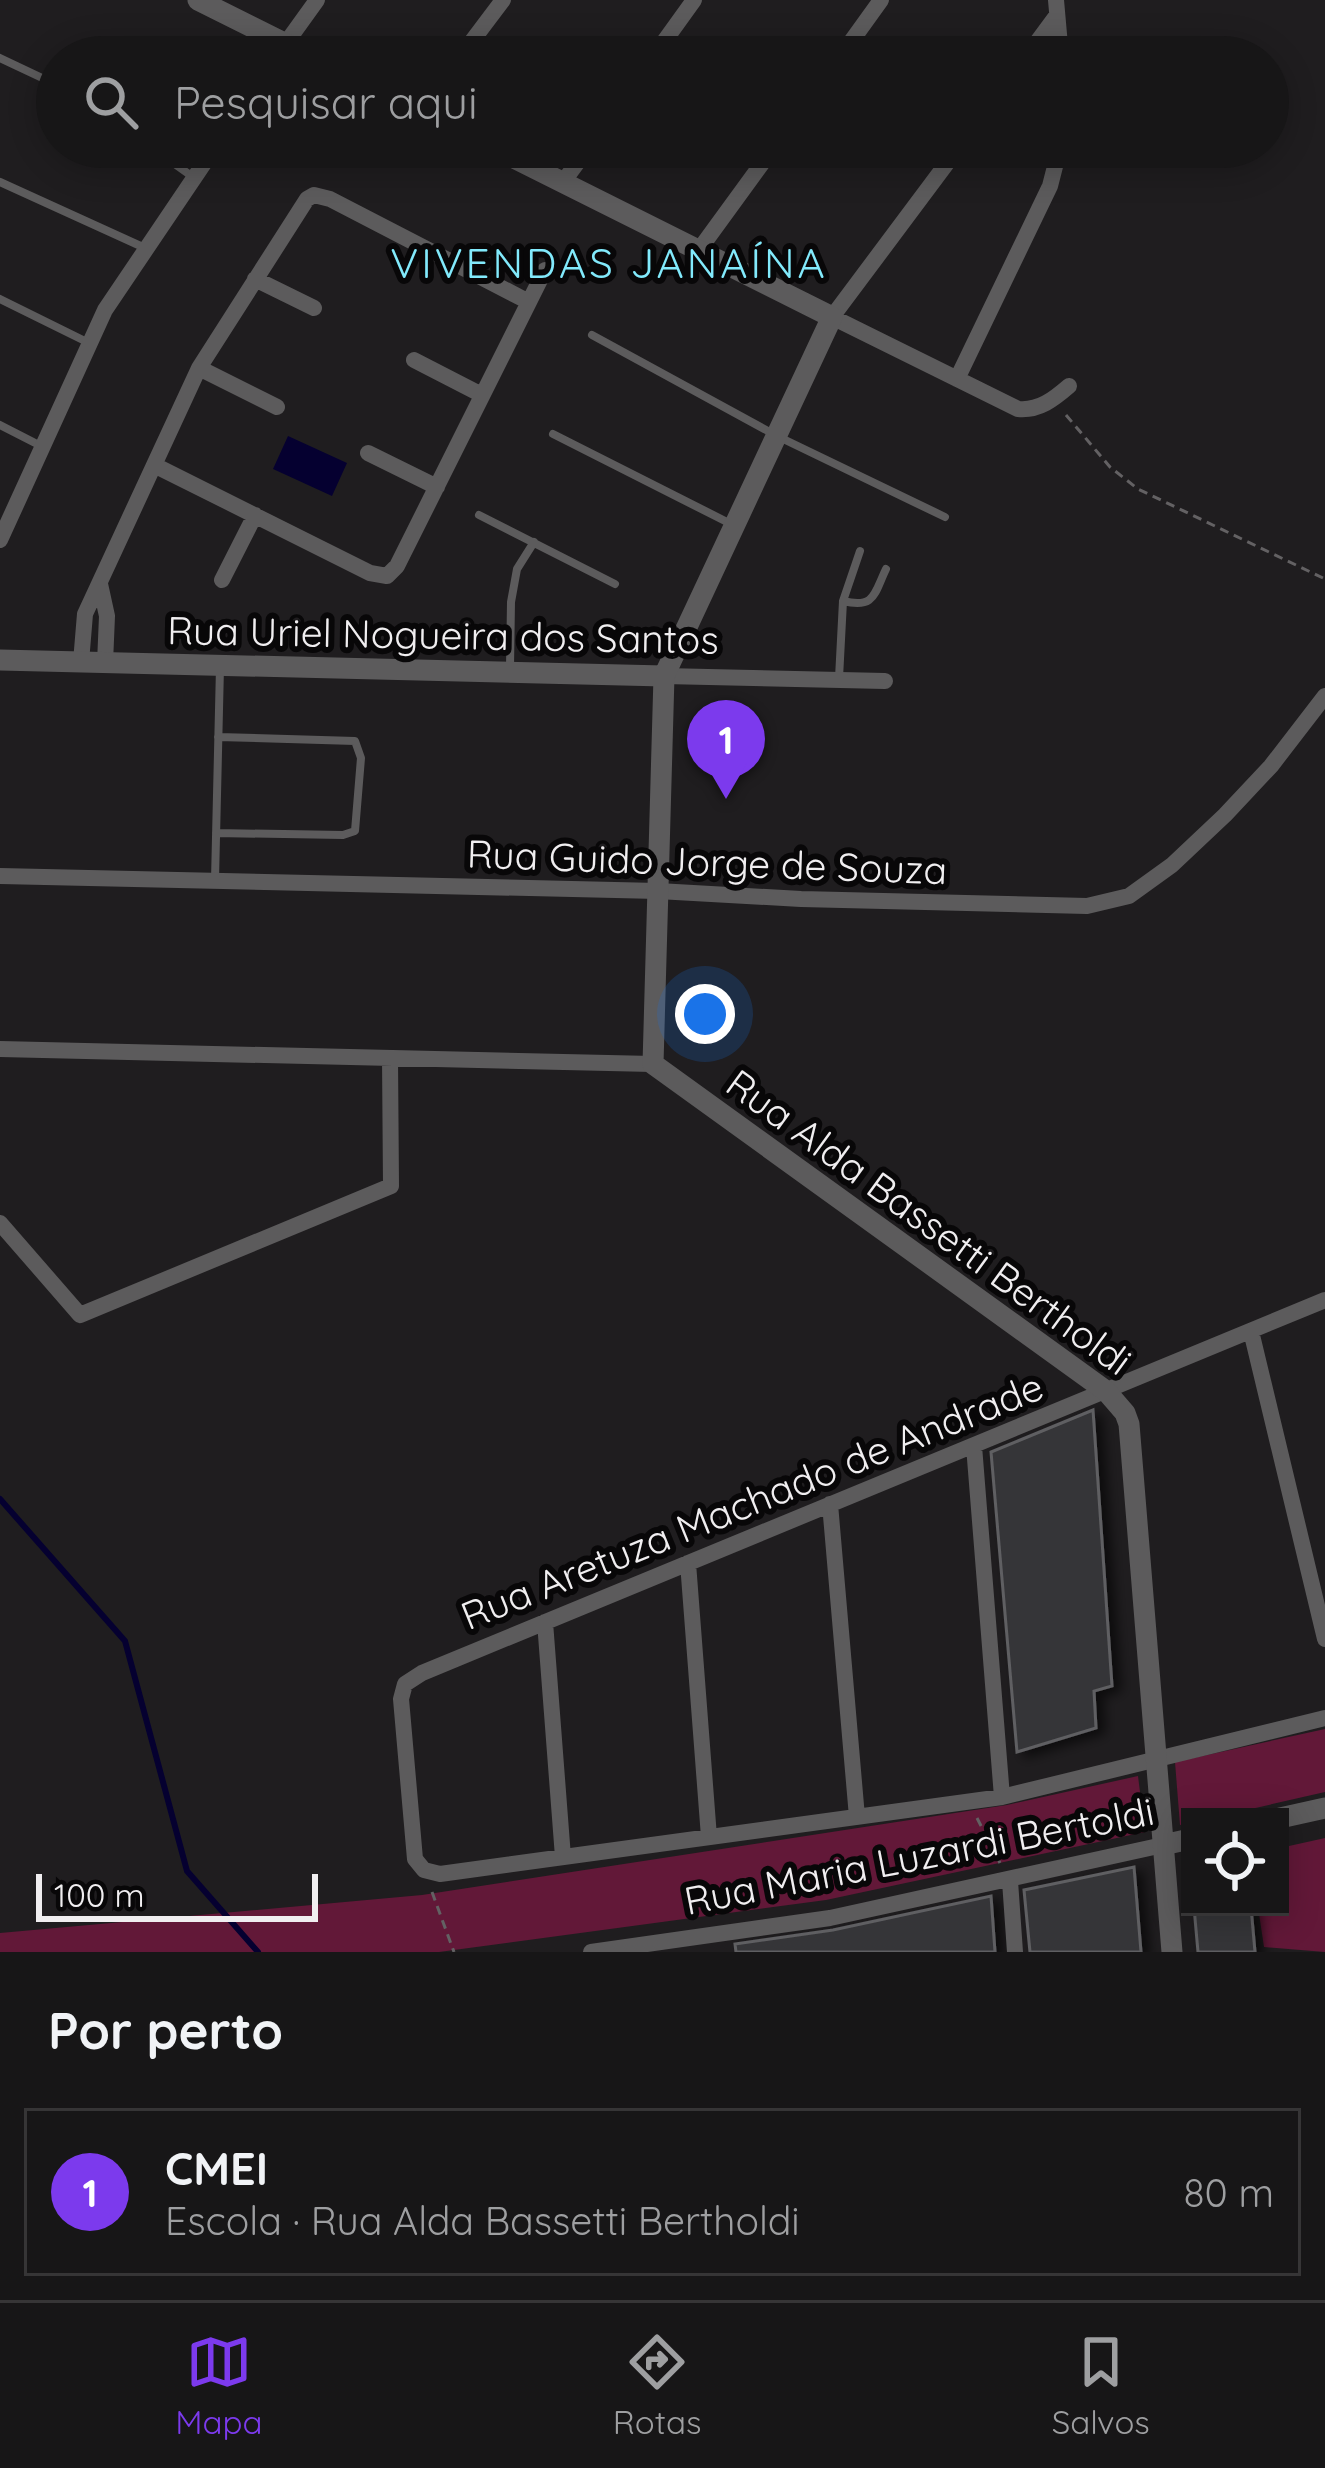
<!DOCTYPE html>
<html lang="pt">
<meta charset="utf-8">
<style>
:root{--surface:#171617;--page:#201f20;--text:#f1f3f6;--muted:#9e9fa1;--line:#363536;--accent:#7c3aed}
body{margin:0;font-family:Quicksand,sans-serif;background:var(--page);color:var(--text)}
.controls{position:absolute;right:36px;bottom:36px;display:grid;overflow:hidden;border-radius:0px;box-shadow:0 6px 30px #0003}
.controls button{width:108px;height:108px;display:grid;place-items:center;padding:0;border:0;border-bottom:3px solid var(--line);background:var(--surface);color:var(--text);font:60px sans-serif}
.scale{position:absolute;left:36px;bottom:30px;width:282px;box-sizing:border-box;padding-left:12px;border:6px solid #f0eef0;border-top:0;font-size:33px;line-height:42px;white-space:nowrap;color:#f0eef0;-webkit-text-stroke:9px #080708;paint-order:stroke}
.you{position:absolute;left:705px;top:1014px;width:42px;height:42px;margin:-30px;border:9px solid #fff;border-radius:50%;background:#1a73e8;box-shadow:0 0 0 18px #1a73e833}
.badge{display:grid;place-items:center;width:78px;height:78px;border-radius:50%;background:var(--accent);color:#fff;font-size:39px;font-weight:700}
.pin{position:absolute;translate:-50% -99px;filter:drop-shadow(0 3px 6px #0008)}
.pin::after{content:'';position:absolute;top:63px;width:42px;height:36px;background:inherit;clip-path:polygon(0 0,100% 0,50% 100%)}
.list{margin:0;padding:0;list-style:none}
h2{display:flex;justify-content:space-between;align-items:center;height:156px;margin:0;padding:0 48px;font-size:51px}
h2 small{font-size:39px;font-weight:400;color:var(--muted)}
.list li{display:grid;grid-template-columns:78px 1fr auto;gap:36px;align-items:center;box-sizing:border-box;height:168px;margin:0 24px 24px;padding:0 24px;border:3px solid var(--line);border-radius:0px}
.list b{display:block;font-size:45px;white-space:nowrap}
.list p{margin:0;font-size:39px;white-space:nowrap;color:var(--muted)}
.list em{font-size:39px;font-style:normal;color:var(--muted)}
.icon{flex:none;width:66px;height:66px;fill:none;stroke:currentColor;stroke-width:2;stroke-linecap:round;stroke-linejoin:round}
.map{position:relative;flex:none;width:1325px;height:1952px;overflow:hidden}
.search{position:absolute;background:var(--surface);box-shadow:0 6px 30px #0003;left:36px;right:36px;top:36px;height:132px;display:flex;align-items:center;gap:30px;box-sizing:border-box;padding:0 42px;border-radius:66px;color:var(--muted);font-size:45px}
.sheet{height:348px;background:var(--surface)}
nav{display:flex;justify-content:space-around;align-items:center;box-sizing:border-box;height:168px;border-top:3px solid var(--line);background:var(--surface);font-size:33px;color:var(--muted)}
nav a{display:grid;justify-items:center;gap:6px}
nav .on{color:var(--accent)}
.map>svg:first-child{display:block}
.green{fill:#621838}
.water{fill:#050030}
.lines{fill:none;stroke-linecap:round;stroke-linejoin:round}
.stream{stroke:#050030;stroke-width:6}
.building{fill:#353538;stroke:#5f5f62;stroke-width:3;filter:url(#shadow)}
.path{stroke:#636163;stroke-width:3;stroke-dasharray:9 6;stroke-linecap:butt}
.service{stroke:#5c5b5c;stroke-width:8}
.minor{stroke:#5c5b5c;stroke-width:16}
.tertiary{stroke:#5c5b5c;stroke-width:21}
.labels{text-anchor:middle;stroke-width:12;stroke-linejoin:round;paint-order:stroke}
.street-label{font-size:39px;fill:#f0eef0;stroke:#080708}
.neighbourhood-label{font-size:42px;letter-spacing:3px;fill:#82eafc;stroke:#080708}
</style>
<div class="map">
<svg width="1325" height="1952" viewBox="0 0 1325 1952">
<defs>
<filter id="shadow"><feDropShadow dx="8" dy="4.5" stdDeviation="6" flood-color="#0009"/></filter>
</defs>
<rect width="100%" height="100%" fill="#1f1d1f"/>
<path class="green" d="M1325,1729V1792L1216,1817H1190V1823L1180,1825L1175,1762Z
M1138,1776L1145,1832L826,1900L439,1952H0V1933L422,1895L1007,1805Z
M1325,1838V1952L1264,1947L1258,1907H1280V1848Z"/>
<path class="water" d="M288,436L347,463L332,496L273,469Z"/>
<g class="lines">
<path class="stream" d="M0,1499L125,1641L187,1871L258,1952"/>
</g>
<path class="building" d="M1093,1410L1112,1686L1094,1691L1096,1728L1017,1752L991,1452Z
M1134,1867L1141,1952H1030L1024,1890Z
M991,1896L995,1952H736L735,1944L833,1930Z
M1194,1907H1251L1255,1952H1198Z"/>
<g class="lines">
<path class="path" d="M1066,415L1110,467L1138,489L1325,579
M977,1818L1000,1863
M432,1892L454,1952"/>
<path class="service" d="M0,58L57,85
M151,147L193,177
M0,182L145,248
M0,299L89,343
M592,335L777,436L945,517
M0,425L41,446
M553,434L733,525
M479,515L615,584
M843,601C875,609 874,594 886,569
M510,667L511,602L517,569L534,542
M839,678L843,601L860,551
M216,833L343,835L355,831L361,758L355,741L218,737
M215,880L220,667"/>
<path class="minor" d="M1056,0L1061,57
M276,57L317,0
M460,57L503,0
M653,57L694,0
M840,57L881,0
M1026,57L1057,15
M959,147L832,317L1018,409C1039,411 1054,399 1069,386
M563,182L589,147
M699,250L774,147
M255,279L314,308
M414,360L482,395
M199,368L277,407
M957,379L1050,186L1060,147
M368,453L437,487
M154,465L370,573L387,576L397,566L545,270
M0,540L105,310L215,147
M222,580L255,515
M100,584L107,616L105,663
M81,662L85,614L199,368L307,199L314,195L330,199L529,302
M664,676L885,681
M0,876L658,891L801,899L1087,906L1129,896L1172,865L1225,815L1271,766L1325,696
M0,1049L653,1064
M0,1223L80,1315L391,1186L390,1058
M1325,1300L422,1673L405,1684L401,1699L415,1859L424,1870L440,1874L1002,1797L1325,1718
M1251,1331L1325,1639
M974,1446L1002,1797
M830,1504L857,1817
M688,1563L709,1837
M545,1622L563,1857
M1010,1881L1015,1952
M591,1952L830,1918L1163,1845"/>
<path class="tertiary" d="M198,0L312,57
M492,147L832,317L664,676L653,1064L1106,1391L1125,1413L1129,1424L1172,1952
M0,660L664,676
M1280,1818L1325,1808
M1163,1845L1190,1839"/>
</g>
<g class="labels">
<g class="street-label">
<text transform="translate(443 635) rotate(1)" y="14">Rua Uriel Nogueira dos Santos</text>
<text transform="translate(707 862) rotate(2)" y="14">Rua Guido Jorge de Souza</text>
<text transform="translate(929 1222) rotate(36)" y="14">Rua Alda Bassetti Bertholdi</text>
<text transform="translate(752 1501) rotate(-22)" y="14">Rua Aretuza Machado de Andrade</text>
<text transform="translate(919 1856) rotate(-11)" y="14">Rua Maria Luzardi Bertoldi</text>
</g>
<g class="neighbourhood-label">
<text x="609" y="278">VIVENDAS JANAÍNA</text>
</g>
</g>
</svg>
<div class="controls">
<button><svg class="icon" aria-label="locate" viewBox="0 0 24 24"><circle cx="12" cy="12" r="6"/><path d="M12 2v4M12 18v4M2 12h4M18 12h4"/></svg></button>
</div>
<div class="scale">100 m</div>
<div class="you"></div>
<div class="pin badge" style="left:726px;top:799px">1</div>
<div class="search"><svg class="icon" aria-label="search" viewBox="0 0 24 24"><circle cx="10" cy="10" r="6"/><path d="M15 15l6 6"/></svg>Pesquisar aqui</div>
</div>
<section class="sheet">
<h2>Por perto<small></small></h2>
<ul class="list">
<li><span class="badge">1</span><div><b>CMEI</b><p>Escola · Rua Alda Bassetti Bertholdi</p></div><em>80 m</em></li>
</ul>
</section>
<nav>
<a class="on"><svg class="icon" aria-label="map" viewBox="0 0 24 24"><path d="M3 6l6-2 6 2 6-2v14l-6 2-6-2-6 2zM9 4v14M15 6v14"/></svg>Mapa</a>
<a><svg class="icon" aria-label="directions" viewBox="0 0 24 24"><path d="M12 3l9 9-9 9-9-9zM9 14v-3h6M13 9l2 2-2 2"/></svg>Rotas</a>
<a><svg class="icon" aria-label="saved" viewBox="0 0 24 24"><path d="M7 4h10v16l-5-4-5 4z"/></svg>Salvos</a>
</nav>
